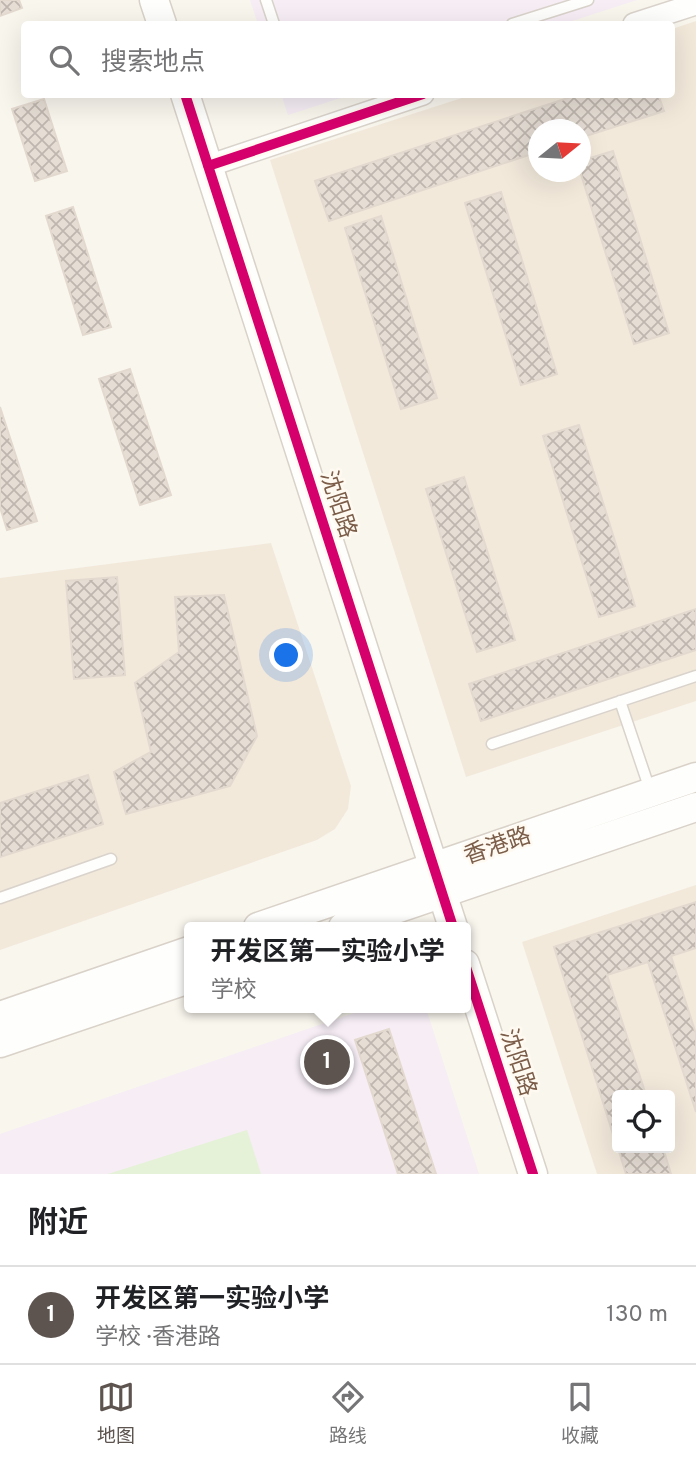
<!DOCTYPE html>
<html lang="zh">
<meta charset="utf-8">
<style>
:root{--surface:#fff;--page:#f2f2f2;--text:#202124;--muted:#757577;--line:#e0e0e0;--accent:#5d544f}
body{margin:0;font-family:Overpass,"Noto Sans SC",sans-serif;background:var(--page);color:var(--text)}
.controls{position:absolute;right:21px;bottom:21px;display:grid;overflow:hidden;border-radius:7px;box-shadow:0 7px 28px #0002}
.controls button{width:63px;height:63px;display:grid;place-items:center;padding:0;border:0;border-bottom:2px solid var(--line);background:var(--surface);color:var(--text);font:35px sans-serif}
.compass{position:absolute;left:528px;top:119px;width:63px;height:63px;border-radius:50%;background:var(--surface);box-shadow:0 7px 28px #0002;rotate:72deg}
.you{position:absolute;left:287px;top:656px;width:24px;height:24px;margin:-18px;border:5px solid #fff;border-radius:50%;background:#1a73e8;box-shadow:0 0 0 10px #1a73e833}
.badge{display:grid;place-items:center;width:46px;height:46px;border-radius:50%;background:var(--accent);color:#fff;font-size:23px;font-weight:700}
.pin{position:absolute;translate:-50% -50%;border:4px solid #fff;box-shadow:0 2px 7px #0006}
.popup{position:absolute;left:184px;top:922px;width:287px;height:91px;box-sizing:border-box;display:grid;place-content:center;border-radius:7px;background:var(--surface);filter:drop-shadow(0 2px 5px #0005);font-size:23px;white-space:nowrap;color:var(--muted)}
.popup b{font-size:26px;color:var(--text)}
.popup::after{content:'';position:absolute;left:50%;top:100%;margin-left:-14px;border:14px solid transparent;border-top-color:var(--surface)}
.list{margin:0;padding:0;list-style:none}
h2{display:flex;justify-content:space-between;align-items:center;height:91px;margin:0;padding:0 28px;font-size:30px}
h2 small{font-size:23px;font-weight:400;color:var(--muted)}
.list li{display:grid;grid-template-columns:46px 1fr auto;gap:21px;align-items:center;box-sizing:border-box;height:98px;padding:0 28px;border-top:2px solid var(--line)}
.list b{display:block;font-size:26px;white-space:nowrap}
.list p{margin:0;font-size:23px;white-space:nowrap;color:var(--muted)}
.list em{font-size:23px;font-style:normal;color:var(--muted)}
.icon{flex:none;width:38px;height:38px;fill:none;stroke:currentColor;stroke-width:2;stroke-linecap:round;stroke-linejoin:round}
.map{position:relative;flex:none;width:696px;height:1174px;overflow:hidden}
.search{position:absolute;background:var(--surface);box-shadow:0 7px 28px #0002;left:21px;right:21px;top:21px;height:77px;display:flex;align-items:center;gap:18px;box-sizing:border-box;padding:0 24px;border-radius:7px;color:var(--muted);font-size:26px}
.sheet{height:189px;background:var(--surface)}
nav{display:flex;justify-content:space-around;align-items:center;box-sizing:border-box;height:98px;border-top:2px solid var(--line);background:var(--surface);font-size:19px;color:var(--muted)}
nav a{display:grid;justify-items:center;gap:4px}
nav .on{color:var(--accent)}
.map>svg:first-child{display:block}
.residential{fill:#f2e9db;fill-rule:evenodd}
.education{fill:#f6edf5}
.green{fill:#e5f2d7}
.building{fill:url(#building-cross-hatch);stroke:#e3d9cf;stroke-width:2}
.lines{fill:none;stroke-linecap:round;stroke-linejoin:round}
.lane-casing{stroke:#d9d3cb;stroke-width:13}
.street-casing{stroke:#d9d3cb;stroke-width:24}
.secondary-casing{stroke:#d9d2c9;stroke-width:31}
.lane{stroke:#fefefc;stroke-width:10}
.street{stroke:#fefefc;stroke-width:21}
.secondary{stroke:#fefefc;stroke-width:28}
.cycleway-casing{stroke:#fffaf1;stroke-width:15}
.cycleway{stroke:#d6006c;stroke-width:10}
.labels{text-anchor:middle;stroke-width:5;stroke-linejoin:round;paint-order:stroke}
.street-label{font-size:23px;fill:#7b5d49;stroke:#fffaf1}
</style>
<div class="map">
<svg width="696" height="1174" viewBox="0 0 696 1174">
<defs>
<pattern id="building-cross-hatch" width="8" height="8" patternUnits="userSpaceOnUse" patternTransform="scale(1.75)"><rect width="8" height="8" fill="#e6ded5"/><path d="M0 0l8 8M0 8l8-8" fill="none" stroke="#bfb7af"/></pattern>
</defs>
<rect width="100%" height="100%" fill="#f9f6ee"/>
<path class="residential" d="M696,21V701L466,777L270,160L471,95L672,94V29ZM538,130H580V172H538Z
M271,543L351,786L348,809L335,829L317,840L0,950V578Z
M696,885V1174H597L522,942ZM617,1095H670V1148H617Z"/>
<path class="education" d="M250,0H637L563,24H258Z
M281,94H350V95L288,115Z
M369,1008H426L479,1174H0V1134Z"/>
<path class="green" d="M247,1130L261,1174H108Z"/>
<path class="building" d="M0,0H19L22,8L0,16Z
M580,94H658L664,111L580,138V130H538V152L329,221L315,181Z
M44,99L67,171L35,181L12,109Z
M613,151L669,333L634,344L580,171V161Z
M501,192L557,374L521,385L465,203Z
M73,207L111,327L83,335L46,216Z
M381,216L437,398L401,409L345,228Z
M130,369L171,495L140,505L99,379Z
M0,407L37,521L7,530L0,507Z
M579,425L635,606L599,617L543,436Z
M464,477L515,640L477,652L426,489Z
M117,577L125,675L74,679L66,581Z
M224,595L257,736L230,786L126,814L114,772L151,752L135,683L179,652L175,597Z
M696,609V650L481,721L469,684Z
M88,775L103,824L0,857V803Z
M696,902V948L671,956L696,1034V1112L648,962L607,975L646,1095H617V1147L554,947Z
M389,1029L436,1174H398L355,1040Z
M618,1148H663L671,1174H626Z"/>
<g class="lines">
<g class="lane-casing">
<path id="lane" d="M266,0L274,24
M512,24L588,0
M620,701L650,790
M492,744L696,676
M0,898L111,859"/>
</g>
<g class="street-casing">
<path id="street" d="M634,24L696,4
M208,166L423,94"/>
</g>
<g class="secondary-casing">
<path id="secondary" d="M154,0L162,24
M185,94L453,927
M258,927L696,777
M343,927L696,807
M465,964L533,1174
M0,1016L189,951
M0,1043L189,979"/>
</g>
<use href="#lane" class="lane"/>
<use href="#street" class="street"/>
<use href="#secondary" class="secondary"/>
<g class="cycleway-casing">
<path id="cycleway" d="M185,94L453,927
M208,166L423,94
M465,964L533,1174"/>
</g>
<use href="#cycleway" class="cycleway"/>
</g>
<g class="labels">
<g class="street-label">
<text transform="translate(339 504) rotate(72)" y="8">沈阳路</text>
<text transform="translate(497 845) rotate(-19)" y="8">香港路</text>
<text transform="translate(519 1062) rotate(72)" y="8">沈阳路</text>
</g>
</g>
</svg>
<div class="controls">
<button><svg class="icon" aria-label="locate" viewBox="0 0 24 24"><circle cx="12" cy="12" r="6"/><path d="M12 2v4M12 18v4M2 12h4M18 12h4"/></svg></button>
</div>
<svg class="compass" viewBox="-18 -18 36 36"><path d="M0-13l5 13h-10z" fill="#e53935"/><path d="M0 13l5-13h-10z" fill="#757577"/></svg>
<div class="you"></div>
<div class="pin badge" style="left:327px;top:1062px">1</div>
<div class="popup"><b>开发区第一实验小学</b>学校</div>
<div class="search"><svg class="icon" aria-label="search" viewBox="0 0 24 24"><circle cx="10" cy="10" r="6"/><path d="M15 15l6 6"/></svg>搜索地点</div>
</div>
<section class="sheet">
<h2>附近<small></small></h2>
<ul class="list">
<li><span class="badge">1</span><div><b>开发区第一实验小学</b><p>学校 · 香港路</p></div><em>130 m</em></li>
</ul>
</section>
<nav>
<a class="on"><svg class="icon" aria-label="map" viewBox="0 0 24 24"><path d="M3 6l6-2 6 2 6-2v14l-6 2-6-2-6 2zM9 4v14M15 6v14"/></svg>地图</a>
<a><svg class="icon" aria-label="directions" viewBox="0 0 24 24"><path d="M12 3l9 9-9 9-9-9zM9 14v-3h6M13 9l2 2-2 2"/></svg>路线</a>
<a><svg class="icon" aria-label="saved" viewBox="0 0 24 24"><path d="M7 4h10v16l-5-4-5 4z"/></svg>收藏</a>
</nav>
